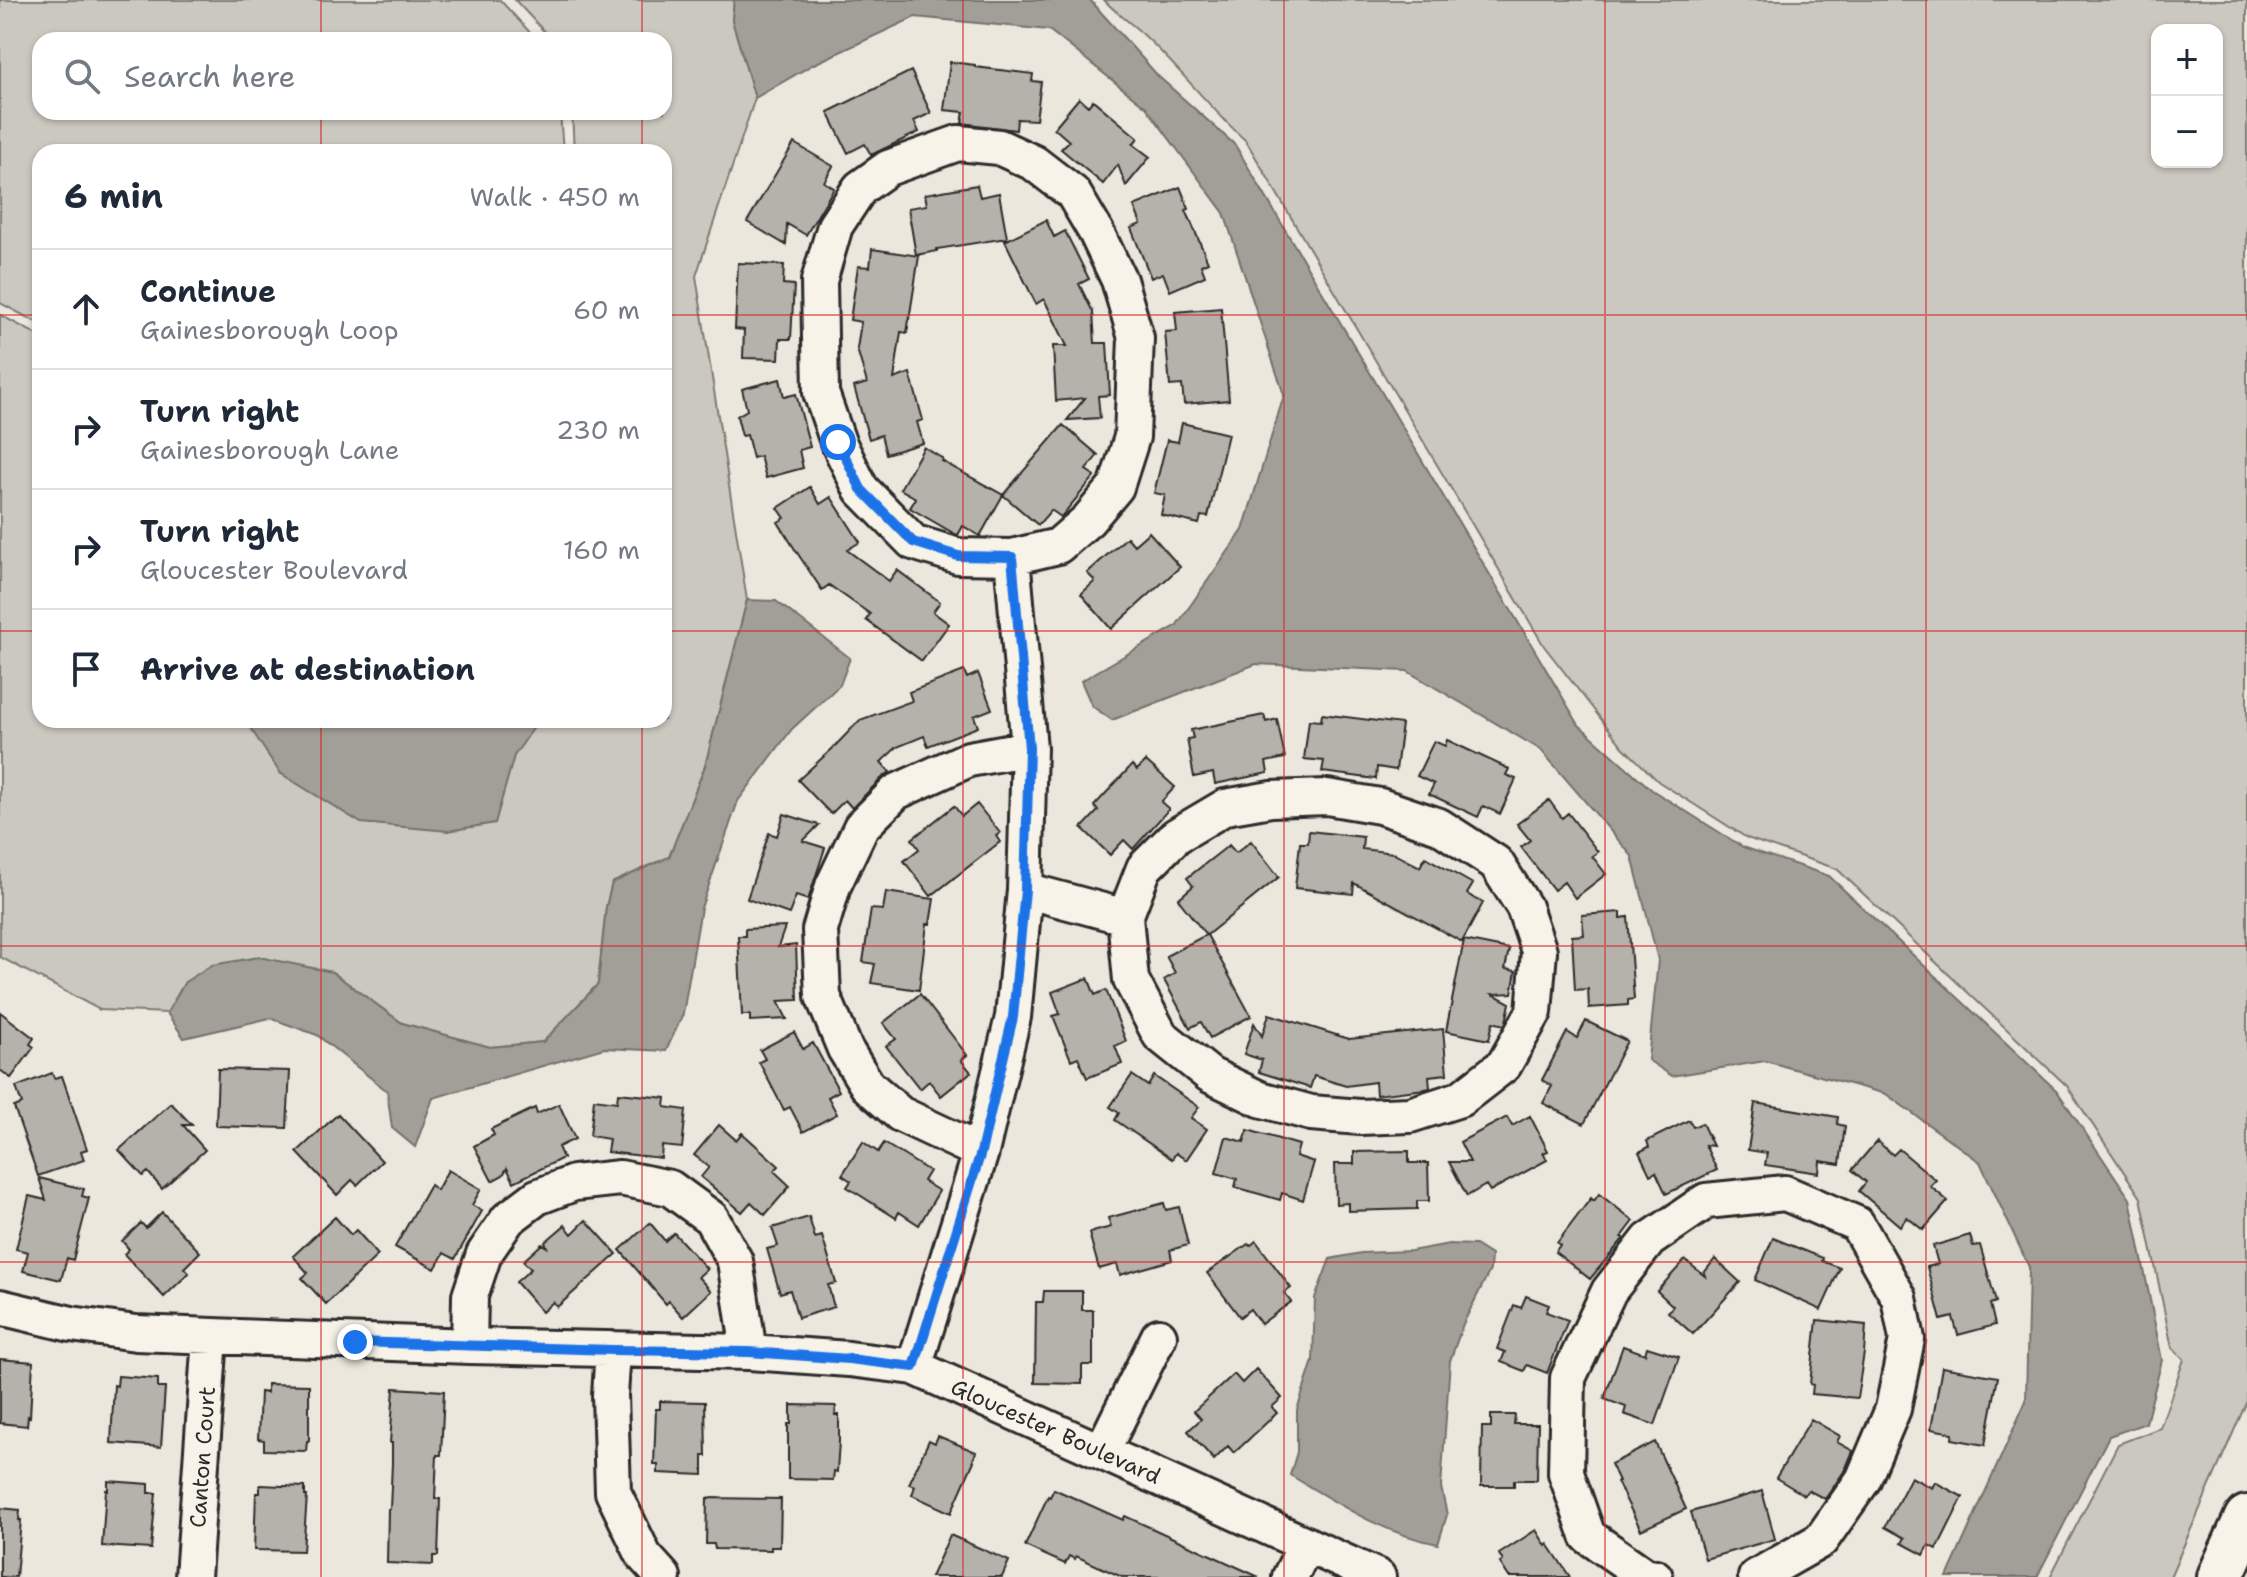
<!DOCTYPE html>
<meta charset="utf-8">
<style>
:root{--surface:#fff;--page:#f2f2f3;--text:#1f2937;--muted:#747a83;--line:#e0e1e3}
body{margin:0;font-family:"Shantell Sans",sans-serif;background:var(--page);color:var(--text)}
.controls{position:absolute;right:24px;top:24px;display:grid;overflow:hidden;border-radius:16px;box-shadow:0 2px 6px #0004}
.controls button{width:72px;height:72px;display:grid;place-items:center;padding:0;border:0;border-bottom:2px solid var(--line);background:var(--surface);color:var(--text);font:40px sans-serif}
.stop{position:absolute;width:24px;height:24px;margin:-18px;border:6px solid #1a73e8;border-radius:50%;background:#fff}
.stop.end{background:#1a73e8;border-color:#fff;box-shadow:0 2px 8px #0008}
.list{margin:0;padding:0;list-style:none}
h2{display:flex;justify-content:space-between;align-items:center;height:104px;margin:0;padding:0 32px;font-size:34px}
h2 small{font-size:26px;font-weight:400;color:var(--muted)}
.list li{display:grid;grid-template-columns:52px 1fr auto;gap:24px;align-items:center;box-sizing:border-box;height:120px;padding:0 32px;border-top:2px solid var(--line)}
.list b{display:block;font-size:30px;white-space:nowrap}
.list p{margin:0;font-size:26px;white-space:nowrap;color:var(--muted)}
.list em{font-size:26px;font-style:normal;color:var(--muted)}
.icon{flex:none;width:44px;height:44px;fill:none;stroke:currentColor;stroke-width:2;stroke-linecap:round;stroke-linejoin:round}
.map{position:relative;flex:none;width:2247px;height:1577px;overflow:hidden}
.search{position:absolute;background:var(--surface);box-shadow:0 2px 6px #0004;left:32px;top:32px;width:640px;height:88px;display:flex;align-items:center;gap:20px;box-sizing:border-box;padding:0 28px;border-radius:24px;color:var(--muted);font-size:30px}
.panel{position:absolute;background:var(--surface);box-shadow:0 2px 6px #0004;left:32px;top:144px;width:640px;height:584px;border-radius:24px}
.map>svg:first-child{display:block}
.green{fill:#cbc8bf;stroke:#7b7a75;stroke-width:2;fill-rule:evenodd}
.water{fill:#a29f98;stroke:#72716c;stroke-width:2}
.building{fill:#b5b2ab;stroke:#2b2b2b;stroke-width:2}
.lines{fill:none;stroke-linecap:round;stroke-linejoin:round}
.minor-casing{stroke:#2b2b2b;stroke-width:40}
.major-casing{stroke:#2b2b2b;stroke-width:50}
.minor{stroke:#f7f3e8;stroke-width:34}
.major{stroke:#f7f3e8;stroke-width:44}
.route{stroke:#1a73e8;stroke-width:10}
.grid{fill:none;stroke:#d62828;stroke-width:2;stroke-opacity:0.55}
.labels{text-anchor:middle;stroke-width:6;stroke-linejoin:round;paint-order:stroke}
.street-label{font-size:22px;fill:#2b2b2b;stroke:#f7f3e8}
</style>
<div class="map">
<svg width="2247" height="1577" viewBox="0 0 2247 1577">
<rect width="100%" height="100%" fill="#ebe7dd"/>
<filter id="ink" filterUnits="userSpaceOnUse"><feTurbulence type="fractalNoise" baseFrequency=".0125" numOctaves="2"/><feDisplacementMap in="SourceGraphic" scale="16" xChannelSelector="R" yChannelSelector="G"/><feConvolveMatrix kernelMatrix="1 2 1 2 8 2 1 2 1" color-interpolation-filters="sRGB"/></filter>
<g filter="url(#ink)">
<path class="green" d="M0,0H500L537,40H40V112H560L563,152H40V324L0,303Z
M515,0H734L732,20L755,98L696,276L747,600L705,766L669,857L612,883L606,907L598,984L543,1042L490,1047L402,1023L332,972L185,982L167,1013L100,1010L0,957V315L40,336V720H664V152H574L572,112H664V40H552Z
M1104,0H2247V1401L2170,1577H2050L2118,1444L2160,1428L2184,1359L2172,1348L2141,1198L2067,1086L1837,869L1747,838L1659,782L1623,747L1544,646L1246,141C1210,108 1181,70 1146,37C1132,23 1118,15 1104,0ZM2217,30V162H2157V30Z"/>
<path class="water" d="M734,0H1090L1159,77L1235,145L1579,725L1652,790L1743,847L1829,876L2057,1091L2130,1199L2162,1360L2146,1423L2109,1436L2037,1577H1947L2026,1401L2029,1267L1980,1162L1886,1094L1765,1061L1672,1076L1648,1060L1658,960L1632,856L1541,750L1407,671L1256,664L1112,720L1092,706L1081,681L1176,626L1243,530L1284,395L1224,213L1146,107L1049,30L915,17L814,64L755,98L732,20Z
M747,600L776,601L850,658L840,685L792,729L738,801L701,908L683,1014L666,1051L604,1048L433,1098L415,1147L392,1128L387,1091L317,1035L270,1018L184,1038L167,1013L185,982L212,965L259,957L332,972L402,1023L490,1047L543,1042L598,984L606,907L612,883L669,857L705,766Z
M245,720H539L514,756L495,823L448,831L361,823L280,773Z
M1449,1244L1475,1245L1491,1255L1490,1270L1463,1324L1450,1361L1441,1487L1447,1515L1438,1544C1383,1534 1337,1503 1290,1475L1297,1452V1410L1313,1361L1315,1298L1330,1259L1361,1253L1411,1251Z"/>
<path class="building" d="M950,62L975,65V67L1033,74L1032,81L1041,82L1036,120L1017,119L1016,130L962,123L964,112L944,110Z
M911,71L931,113L914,121L919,132L871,155L865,144L848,153L828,112Z
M1079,98L1088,106L1093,100L1138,138L1133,144L1150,157L1126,186L1118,165L1103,184L1061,149L1069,141L1054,128Z
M794,143L833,166L824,182L834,188L806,235L787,224L786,245L747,222Z
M977,185L980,197L999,193L1007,238L937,249V251L916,255L908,208L927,205L925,194Z
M1180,187L1189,209L1186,210L1208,262L1201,265L1205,276L1170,291L1163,273L1151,278L1131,228L1141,224L1134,206Z
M1046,220L1054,237L1065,231L1089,279L1079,284L1093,312L1095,343H1107L1110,395L1098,396L1100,418L1067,420L1085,398L1056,401L1053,346H1067L1044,299L1036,304L1005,241Z
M872,249L919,256L907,333L901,332L894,379L910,373L923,420L917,422L923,443L886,454L881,435L869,439L854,387L867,383L857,349L861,322L850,320L858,266L870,267Z
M738,263L784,265L783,284L794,285L791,339H780L779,359L743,358L744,330L735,329Z
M1221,308L1229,400L1184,404L1182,385L1170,386L1165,332L1177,331L1175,312Z
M780,379L784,397L796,394L810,447L799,450L803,468L766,478L760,456L753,458L747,435L742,436L737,416L747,410L742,389Z
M1182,423L1228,434L1208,517L1201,516L1199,524L1161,515L1165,495L1154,493L1167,440L1178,442Z
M1063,425L1098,455L1086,470L1095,476L1061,517L1051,510L1038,525L1003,495Z
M924,447L943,459L942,461L1003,495L980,536L963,526L958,535L955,534L910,508L916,498L900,489Z
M810,487L820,504L831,497L860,542L847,550L889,581L897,570L940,602L933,612L949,624L922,661L866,620L870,614L829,585L822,590L796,551L778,522L785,518L778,508Z
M1149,532L1180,567L1111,629L1081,594L1095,581L1087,573L1127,537L1134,545Z
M964,671L967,678L978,673L992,709L974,716L978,727L928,746L924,736L897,747L881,762L890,772L882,778L852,808L845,800L831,814L798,780L832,749L860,720L912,701L909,692Z
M1322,714L1402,724L1396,770L1377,767L1376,779L1322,772L1324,761L1304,759L1309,720L1321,721Z
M1264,715L1266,722L1277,719L1285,758L1266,762L1268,773L1215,784L1213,773L1194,777L1187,739L1193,738L1191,730Z
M1447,740L1509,769L1506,775L1516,779L1500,814L1483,806L1478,817L1429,794L1434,784L1417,776L1434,741L1445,746Z
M1146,761L1175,787L1161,802L1169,809L1133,849L1124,840L1110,855L1082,828L1098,811L1094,806L1132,765L1137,770Z
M1549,800L1562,818L1568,813L1598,852L1592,856L1606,874L1575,898L1564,882L1554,890L1521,847L1530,840L1517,824Z
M977,804L1000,833L996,836L1000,842L931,896L904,861L919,849L912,839L954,806L962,816Z
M784,814L819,825L803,841L825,848L808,900L796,896L789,914L747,899L769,833L777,836Z
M1309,831L1363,837L1362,849L1393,853L1420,867L1425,857L1473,884L1467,894L1483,903L1462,942L1354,883L1353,894L1295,888L1300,843H1308Z
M1251,841L1279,877L1207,935L1251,1016L1210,1038L1201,1022L1190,1028L1164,980L1175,973L1166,956L1206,935L1178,899L1193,886L1187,878L1229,845L1236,853Z
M886,892L934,899L930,924H927L919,990L871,983L875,964L863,962L871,909L883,910Z
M1621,912V918L1628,917L1634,999L1628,1000V1005L1589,1008L1588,989L1575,990L1572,936L1584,935L1582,915Z
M785,927L778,947L796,945L798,1000L778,1001L787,1019L750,1021V1015H742L738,936H745V929Z
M1464,940L1509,949L1505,969L1516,971L1512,993L1493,994L1510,1003L1506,1022L1504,1025L1493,1022L1489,1040L1446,1031Z
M1088,978L1095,995L1106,990L1126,1041L1115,1046L1122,1064L1087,1078L1078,1057L1071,1060L1053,1016L1060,1014L1052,992Z
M920,994L967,1055L961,1060L971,1072L941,1096L929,1081L920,1089L886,1046L896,1039L883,1023Z
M0,1012L34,1038L30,1044L34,1047L11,1078L0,1070Z
M1269,1014L1349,1039L1443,1029L1447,1074L1429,1076L1430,1088L1425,1089L1376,1095L1375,1082L1346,1086L1314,1076L1310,1088L1259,1072L1262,1060L1244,1054L1254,1023L1262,1036Z
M1586,1021L1627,1041L1584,1124L1543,1103L1552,1086L1542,1080L1567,1032L1577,1038Z
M794,1032L803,1049L813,1043L839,1091L828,1097L837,1114L803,1132L790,1107L784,1110L759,1062L765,1059L760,1050Z
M218,1069L290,1071L287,1128L216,1126Z
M52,1073L54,1078L62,1076L87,1149L81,1151L84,1160L38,1176L14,1107L22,1104L16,1087Z
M1132,1075L1148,1086L1154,1076L1199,1107L1191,1118L1207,1129L1186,1160L1176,1153L1172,1159L1115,1120L1119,1113L1110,1107Z
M618,1093L666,1098L665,1107L686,1110L682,1148L662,1146L661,1158L607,1152L609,1139L590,1136L594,1099L617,1102Z
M171,1103L192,1125H183L205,1150L162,1189L148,1172L143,1176L119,1150Z
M1755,1103L1838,1117L1837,1124L1845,1126L1840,1164L1820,1161L1819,1173L1765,1165L1767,1153L1748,1150Z
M559,1104L575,1139L558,1147L563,1158L514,1182L507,1168L503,1175L492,1181L474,1146L494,1135L491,1129L535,1108L537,1114Z
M338,1114L382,1161L357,1185L352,1180L337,1195L297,1152Z
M1530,1116L1548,1151L1543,1153L1547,1160L1490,1191L1486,1185L1467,1196L1449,1162H1470L1460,1142L1507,1117L1512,1126Z
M1689,1120L1693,1127L1702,1123L1713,1146L1705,1145L1717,1170L1666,1194L1656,1172L1650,1175L1639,1152L1649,1147L1647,1141Z
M719,1125L736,1140L742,1133L779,1166L774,1171L790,1186L765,1215L751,1202L742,1212L701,1177L709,1167L694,1155Z
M1248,1130L1299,1145L1296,1156L1314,1162L1303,1200L1282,1193L1280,1200L1256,1193L1235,1187L1237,1179L1216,1173L1226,1137L1244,1142Z
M1877,1141L1893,1155L1899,1149L1936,1180L1930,1186L1948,1201L1923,1230L1907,1217L1900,1226L1859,1191L1866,1182L1852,1170Z
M863,1142L878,1152L884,1143L929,1171L923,1181L939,1191L919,1225L899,1212L896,1218L847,1187L851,1181L842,1175Z
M1409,1151V1163H1428L1429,1201H1417V1209L1348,1211V1203L1336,1204L1335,1164H1354V1152Z
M448,1170L481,1189L472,1205L482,1211L455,1259L444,1253L435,1269L395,1247L430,1185L437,1190Z
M39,1178L84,1189L82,1196L89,1198L73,1260L67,1258L61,1280L23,1271L28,1252L16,1249L29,1196L46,1200Z
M1599,1194L1634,1221L1622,1237L1624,1238L1590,1279L1555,1252L1560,1245L1557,1243L1591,1198L1594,1201Z
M1164,1203L1166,1210L1179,1207L1188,1245L1170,1250L1172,1260L1120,1275L1117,1264L1099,1269L1089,1233L1111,1227L1108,1218Z
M162,1212L200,1252L184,1268L189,1273L164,1297L124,1254L129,1249L122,1241L141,1223L146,1228Z
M335,1217L351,1235L356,1230L378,1255L326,1304L302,1278L308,1273L293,1256Z
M809,1217L815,1238L822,1236L836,1283L828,1285L834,1307L798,1318L790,1290L780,1293L767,1249L778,1246L772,1228Z
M586,1220L617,1254L557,1307L553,1302L542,1312L516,1282L531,1269L523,1261L542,1244L547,1247L545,1242L565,1225L572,1234Z
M650,1223L665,1241L674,1233L707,1269L698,1277L711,1291L683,1317L669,1301L666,1304L620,1250Z
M1970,1235L1973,1246L1980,1245L1996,1302L1990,1304L1995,1325L1958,1335L1953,1317L1941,1320L1927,1267L1938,1264L1933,1246Z
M1773,1238L1823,1258L1822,1261L1840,1268L1821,1310L1755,1280Z
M1256,1241L1291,1288L1284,1293L1291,1302L1261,1324L1250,1309L1240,1317L1207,1273L1248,1244L1250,1246Z
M1715,1259L1740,1282L1693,1334L1668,1312L1673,1306L1657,1291L1685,1260L1705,1276L1704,1273Z
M1044,1291H1082V1310H1093V1365H1082V1384L1035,1383L1036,1302H1043Z
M1526,1296L1549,1305L1546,1312L1568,1320L1547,1373L1527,1365L1524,1371L1501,1362L1505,1352L1497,1349L1514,1305L1521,1308Z
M1817,1320L1866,1325L1864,1353L1857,1398L1812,1394L1813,1385L1810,1384Z
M1623,1346L1645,1354L1647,1347L1679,1357L1655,1425L1624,1414L1626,1407L1604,1399Z
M0,1359L33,1362L30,1417L28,1416L27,1426L0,1423Z
M1942,1367L1998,1377L1985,1445L1952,1439L1953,1433L1931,1429Z
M1256,1369L1282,1398L1272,1407L1277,1413L1234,1453L1228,1446L1214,1460L1188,1431L1201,1419L1194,1411L1234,1374L1242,1383Z
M118,1376L158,1379V1388H165L161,1447L111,1443L114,1385L117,1386Z
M267,1384L309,1385V1441H307L306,1451L264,1450V1440L258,1439L259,1417L260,1392L267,1393Z
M394,1388L444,1391L441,1455H437L435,1499H440L438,1556H433V1565L387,1563L388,1509H390L392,1463V1443H390Z
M660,1401L705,1402L706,1456H703V1475L658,1473V1465H654L656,1409H660Z
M791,1405L836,1406L835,1415H839V1441L837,1472L834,1471L833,1480L788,1479V1424H791Z
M1491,1415H1515L1514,1424H1538L1537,1480H1514V1486H1481L1482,1427H1491Z
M1811,1419L1840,1436L1837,1442L1853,1451L1845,1470L1825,1499L1808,1490L1804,1495L1776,1478Z
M938,1436L976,1452L973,1460L974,1461L951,1513L912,1495L915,1486L909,1484L929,1440L935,1443Z
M1655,1442L1686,1509L1641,1530L1617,1482L1619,1481L1611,1464Z
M1911,1477L1932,1488L1935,1482L1963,1497L1937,1549L1929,1545L1924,1555L1902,1543L1905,1538L1885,1527Z
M108,1481L149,1484V1493H156L151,1549L102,1546L106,1490L108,1491Z
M260,1485L305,1487V1496H307L303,1551L254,1550L256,1493H260Z
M1054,1489L1123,1520L1125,1516L1259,1577H1122L1076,1556L1075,1559L1069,1556L1065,1564L1025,1546L1048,1496L1050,1497Z
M1762,1491L1775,1539L1705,1559L1691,1512Z
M707,1498L781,1499L780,1547H771V1550L715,1549L714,1544H706Z
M0,1508L20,1510L19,1520H21L16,1577H0Z
M1536,1530L1546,1546L1548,1544L1570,1577H1509L1500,1563L1503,1561L1499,1554Z
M950,1535L1009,1561L1002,1577H931Z"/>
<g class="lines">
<g class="minor-casing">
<path id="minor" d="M958,143L999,147L1034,163L1073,193L1096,232L1119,280L1136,338L1132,437L1116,487L1088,520L1058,546L1012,557L958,556L913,542L861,489L838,442L821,393L819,281L835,226L860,188L888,168Z
M1327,797L1380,806L1439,826L1496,863L1524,907L1539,951L1534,1012L1504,1065L1460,1099L1410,1115L1360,1117L1311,1113L1260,1099L1210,1075L1160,1035L1131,980L1125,917L1144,868L1176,836L1225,807L1271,799Z
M1025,890L1125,917
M981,1152L900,1114L867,1085L845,1049L823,996L820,930L833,886L861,827L896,792L969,759L1029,748
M0,1307L71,1324L136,1333L469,1346L749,1352L849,1359L914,1367L1378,1577
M469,1346L470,1296L484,1254L508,1219L537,1197L574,1183L620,1178L670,1188L711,1218L735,1261L749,1352
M613,1350L610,1395L613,1492L644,1556L663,1577
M914,1367L981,1152L1013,1017L1025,890L1029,748L1012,557
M1102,1451L1159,1336
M193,1577L210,1337
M1290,1577L1306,1544
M1655,1577L1644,1575L1588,1536L1566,1473L1568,1378L1609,1291L1649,1240L1706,1201L1785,1193L1857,1224L1899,1298L1907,1339L1893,1409L1863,1480L1821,1540L1756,1577"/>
</g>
<g class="major-casing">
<path id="major" d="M2220,1577L2247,1518"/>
</g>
<use href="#minor" class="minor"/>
<use href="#major" class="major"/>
</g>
</g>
<g class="lines" filter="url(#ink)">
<path class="route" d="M355,1342L613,1350L749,1352L849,1359L914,1367L981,1152L1013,1017L1025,890L1029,748L1012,557L958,556L913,542L861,489L838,442"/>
</g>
<path class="grid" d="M321,0V40M642,0V40M963,0V1577M1284,0V1577M1605,0V1577M1926,0V1577M321,112V152M642,112V152M0,315H40M664,315H2247M0,631H40M664,631H2247M321,720V1577M642,720V1577M0,946H2247M0,1262H2247"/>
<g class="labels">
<g class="street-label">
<text transform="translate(1056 1431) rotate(24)" y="8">Gloucester Boulevard</text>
<text transform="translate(202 1457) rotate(-86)" y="8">Canton Court</text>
</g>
</g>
</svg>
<div class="controls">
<button>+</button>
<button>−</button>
</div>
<div class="stop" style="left:838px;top:442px"></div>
<div class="stop end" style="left:355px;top:1342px"></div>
<div class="search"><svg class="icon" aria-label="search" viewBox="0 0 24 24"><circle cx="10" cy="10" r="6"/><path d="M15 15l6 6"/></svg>Search here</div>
<section class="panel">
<h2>6 min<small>Walk · 450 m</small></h2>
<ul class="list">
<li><svg class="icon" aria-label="ahead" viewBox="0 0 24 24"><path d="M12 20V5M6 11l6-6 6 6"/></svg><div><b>Continue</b><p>Gainesborough Loop</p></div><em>60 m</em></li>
<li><svg class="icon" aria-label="right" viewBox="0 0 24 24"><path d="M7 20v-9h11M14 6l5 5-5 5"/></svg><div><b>Turn right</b><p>Gainesborough Lane</p></div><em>230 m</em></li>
<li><svg class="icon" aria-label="right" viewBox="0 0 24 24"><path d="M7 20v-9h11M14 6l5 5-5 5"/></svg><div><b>Turn right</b><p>Gloucester Boulevard</p></div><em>160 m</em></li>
<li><svg class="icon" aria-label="arrive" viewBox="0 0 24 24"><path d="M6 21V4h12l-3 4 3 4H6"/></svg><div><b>Arrive at destination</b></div></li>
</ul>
</section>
</div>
